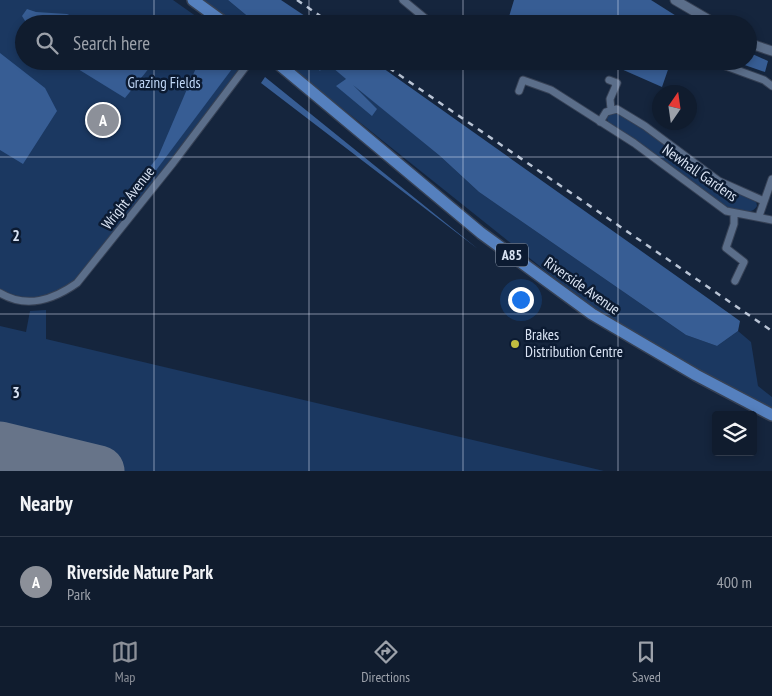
<!DOCTYPE html>
<style>
:root{--surface:#101c2e;--page:#1e293a;--text:#f1f3f6;--muted:#9ca1aa;--line:#303a4a;--accent:#8c9099}
body{margin:0;font-family:"PT Sans Narrow",sans-serif;background:var(--page);color:var(--text)}
.controls{position:absolute;right:15px;bottom:15px;display:grid;overflow:hidden;border-radius:5px;box-shadow:0 2px 8px #0003}
.controls button{width:45px;height:45px;display:grid;place-items:center;padding:0;border:0;border-bottom:1px solid var(--line);background:var(--surface);color:var(--text);font:25px sans-serif}
.compass{position:absolute;left:652px;top:85px;width:45px;height:45px;border-radius:50%;background:var(--surface);box-shadow:0 2px 8px #0003;rotate:13deg}
.you{position:absolute;left:520px;top:299px;width:18px;height:18px;margin:-12px;border:4px solid #fff;border-radius:50%;background:#1a73e8;box-shadow:0 0 0 8px #1a73e833}
.badge{display:grid;place-items:center;width:32px;height:32px;border-radius:50%;background:var(--accent);color:#fff;font-size:16px;font-weight:700}
.pin{position:absolute;translate:-50% -50%;border:2px solid #fff;box-shadow:0 1px 5px #0006}
.list{margin:0;padding:0;list-style:none}
h2{display:flex;justify-content:space-between;align-items:center;height:65px;margin:0;padding:0 20px;font-size:21px}
h2 small{font-size:16px;font-weight:400;color:var(--muted)}
.list li{display:grid;grid-template-columns:32px 1fr auto;gap:15px;align-items:center;box-sizing:border-box;height:90px;padding:0 20px;border-top:1px solid var(--line)}
.list b{display:block;font-size:19px;white-space:nowrap}
.list p{margin:0;font-size:16px;white-space:nowrap;color:var(--muted)}
.list em{font-size:16px;font-style:normal;color:var(--muted)}
.icon{flex:none;width:28px;height:28px;fill:none;stroke:currentColor;stroke-width:2;stroke-linecap:round;stroke-linejoin:round}
.map{position:relative;flex:none;width:772px;height:471px;overflow:hidden}
.search{position:absolute;background:var(--surface);box-shadow:0 2px 8px #0003;left:15px;right:15px;top:15px;height:55px;display:flex;align-items:center;gap:12px;box-sizing:border-box;padding:0 18px;border-radius:28px;color:var(--muted);font-size:19px}
.sheet{height:155px;background:var(--surface)}
nav{display:flex;justify-content:space-around;align-items:center;box-sizing:border-box;height:70px;border-top:1px solid var(--line);background:var(--surface);font-size:14px;color:var(--muted)}
nav a{display:grid;justify-items:center;gap:2px}
nav .on{color:var(--accent)}
.map>svg:first-child{display:block}
.green{fill:#1b3861}
.forest{fill:#375d94}
.lines{fill:none;stroke-linecap:round;stroke-linejoin:round}
.runway{stroke:#677489;stroke-width:51}
.minor-casing{stroke:#364155;stroke-width:9}
.tertiary-casing{stroke:#364155;stroke-width:11}
.primary-casing{stroke:#364155;stroke-width:14}
.minor{stroke:#5b6e8a;stroke-width:7}
.tertiary{stroke:#5b6e8a;stroke-width:9}
.primary{stroke:#5580be;stroke-width:11}
.rail{stroke:#b9c4d5;stroke-width:2.5;stroke-dasharray:6 6;stroke-linecap:butt}
.grid{fill:none;stroke:#dae4f4;stroke-width:1;stroke-opacity:0.55}
.poi-dot{fill:#c1bd40;stroke:#0c1b32;stroke-width:2}
.labels{text-anchor:middle;stroke-width:5;stroke-linejoin:round;paint-order:stroke}
.shield{fill:#0c1b32;stroke:#9ca8ba;stroke-width:1}
.shield-label{font-size:14px;font-weight:bold;fill:#dae4f4}
.park-label{font-size:15px;fill:#c0d7f7;stroke:#0c1b32}
.street-label{font-size:15px;fill:#dae4f4;stroke:#0c1b32}
.poi-label{font-size:15px;fill:#dae4f4;stroke:#0c1b32;text-anchor:start}
.grid-label{font-size:16px;text-anchor:middle;font-weight:bold;fill:#dae4f4;stroke:#0c1b32;stroke-width:5;stroke-linejoin:round;paint-order:stroke}
</style>
<div class="map">
<svg width="772" height="471" viewBox="0 0 772 471">
<rect width="100%" height="100%" fill="#15253d"/>
<path class="green" d="M0,0H173L207,24H24V61H243L247,66L77,283L40,302L0,293Z
M201,0H228L257,24H233Z
M283,61H308L320,71L327,63L440,156L479,192L686,335L717,346L738,331L751,342L758,386L772,397V410L675,358L597,312Z
M616,112L756,201L757,206C751,216 738,210 728,208L608,123L607,118L610,113Z
M46,310V339L604,471H95L16,453L4,431L0,430V326L26,332L30,311Z"/>
<path class="forest" d="M228,0H281L317,24H257Z
M514,0H651L689,24H518L508,20Z
M27,9L36,12L67,14L89,24H27L22,16Z
M748,52L768,61L765,72L733,61H748Z
M0,53L45,88L57,111L23,164L0,150Z
M65,61H142L150,67L125,98Z
M202,61H233L235,65L142,189L143,175L158,157L196,68Z
M308,61H373L740,321L738,331L717,346L686,335L479,192L440,156L353,85L377,109L372,116L336,86L346,79L327,63L320,71Z
M603,61H671L662,87Z
M265,77L478,249L261,83Z"/>
<g class="lines">
<path class="runway" d="M0,447L99,471"/>
<g class="minor-casing">
<path id="minor" d="M403,0L432,24
M712,61L764,80L772,86
M609,80L617,83L610,99L611,109
M519,91L523,80L551,90L634,143L726,211L772,220
M600,122L606,112L617,109L645,126L719,181L764,201
M734,214V224L726,248L744,262L735,281
M759,216L772,179
M0,293C27,309 53,300 77,283L173,163L250,61"/>
</g>
<g class="tertiary-casing">
<path id="tertiary" d="M675,0L716,24
M748,43L772,51"/>
</g>
<g class="primary-casing">
<path id="primary" d="M193,0L226,24
M275,61L481,233L592,314L696,375L772,415"/>
</g>
<use href="#minor" class="minor"/>
<use href="#tertiary" class="tertiary"/>
<use href="#primary" class="primary"/>
<path class="rail" d="M297,0L332,24
M379,61L772,331"/>
</g>
<path class="grid" d="M154,0V24M309,0V24M463,0V24M618,0V24M154,61V471M309,61V471M463,61V471M618,61V471M0,157H772M0,314H772"/>
<circle class="poi-dot" cx="515" cy="344" r="5"/>
<g class="labels">
<rect class="shield" x="496" y="243.5" width="32" height="23" rx="4"/>
<g class="shield-label">
<text x="512" y="260">A85</text>
</g>
<g class="park-label">
<text x="164" y="88">Grazing Fields</text>
</g>
<g class="street-label">
<text transform="translate(700 173) rotate(35)" y="5">Newhall Gardens</text>
<text transform="translate(128 198) rotate(-52)" y="5">Wright Avenue</text>
<text transform="translate(582 286) rotate(35)" y="5">Riverside Avenue</text>
</g>
<g class="poi-label">
<text x="525" y="340">Brakes<tspan x="525" dy="17">Distribution Centre</tspan></text>
</g>
</g>
<g class="grid-label">
<text x="16" y="241">2</text>
<text x="16" y="398">3</text>
</g>
</svg>
<div class="controls">
<button><svg class="icon" aria-label="layers" viewBox="0 0 24 24"><path d="M12 4l9 5-9 5-9-5zM3 14l9 5 9-5"/></svg></button>
</div>
<svg class="compass" viewBox="-18 -18 36 36"><path d="M0-13l5 13h-10z" fill="#e53935"/><path d="M0 13l5-13h-10z" fill="#9ca1aa"/></svg>
<div class="you"></div>
<div class="pin badge" style="left:103px;top:120px">A</div>
<div class="search"><svg class="icon" aria-label="search" viewBox="0 0 24 24"><circle cx="10" cy="10" r="6"/><path d="M15 15l6 6"/></svg>Search here</div>
</div>
<section class="sheet">
<h2>Nearby<small></small></h2>
<ul class="list">
<li><span class="badge">A</span><div><b>Riverside Nature Park</b><p>Park</p></div><em>400 m</em></li>
</ul>
</section>
<nav>
<a class="on"><svg class="icon" aria-label="map" viewBox="0 0 24 24"><path d="M3 6l6-2 6 2 6-2v14l-6 2-6-2-6 2zM9 4v14M15 6v14"/></svg>Map</a>
<a><svg class="icon" aria-label="directions" viewBox="0 0 24 24"><path d="M12 3l9 9-9 9-9-9zM9 14v-3h6M13 9l2 2-2 2"/></svg>Directions</a>
<a><svg class="icon" aria-label="saved" viewBox="0 0 24 24"><path d="M7 4h10v16l-5-4-5 4z"/></svg>Saved</a>
</nav>
